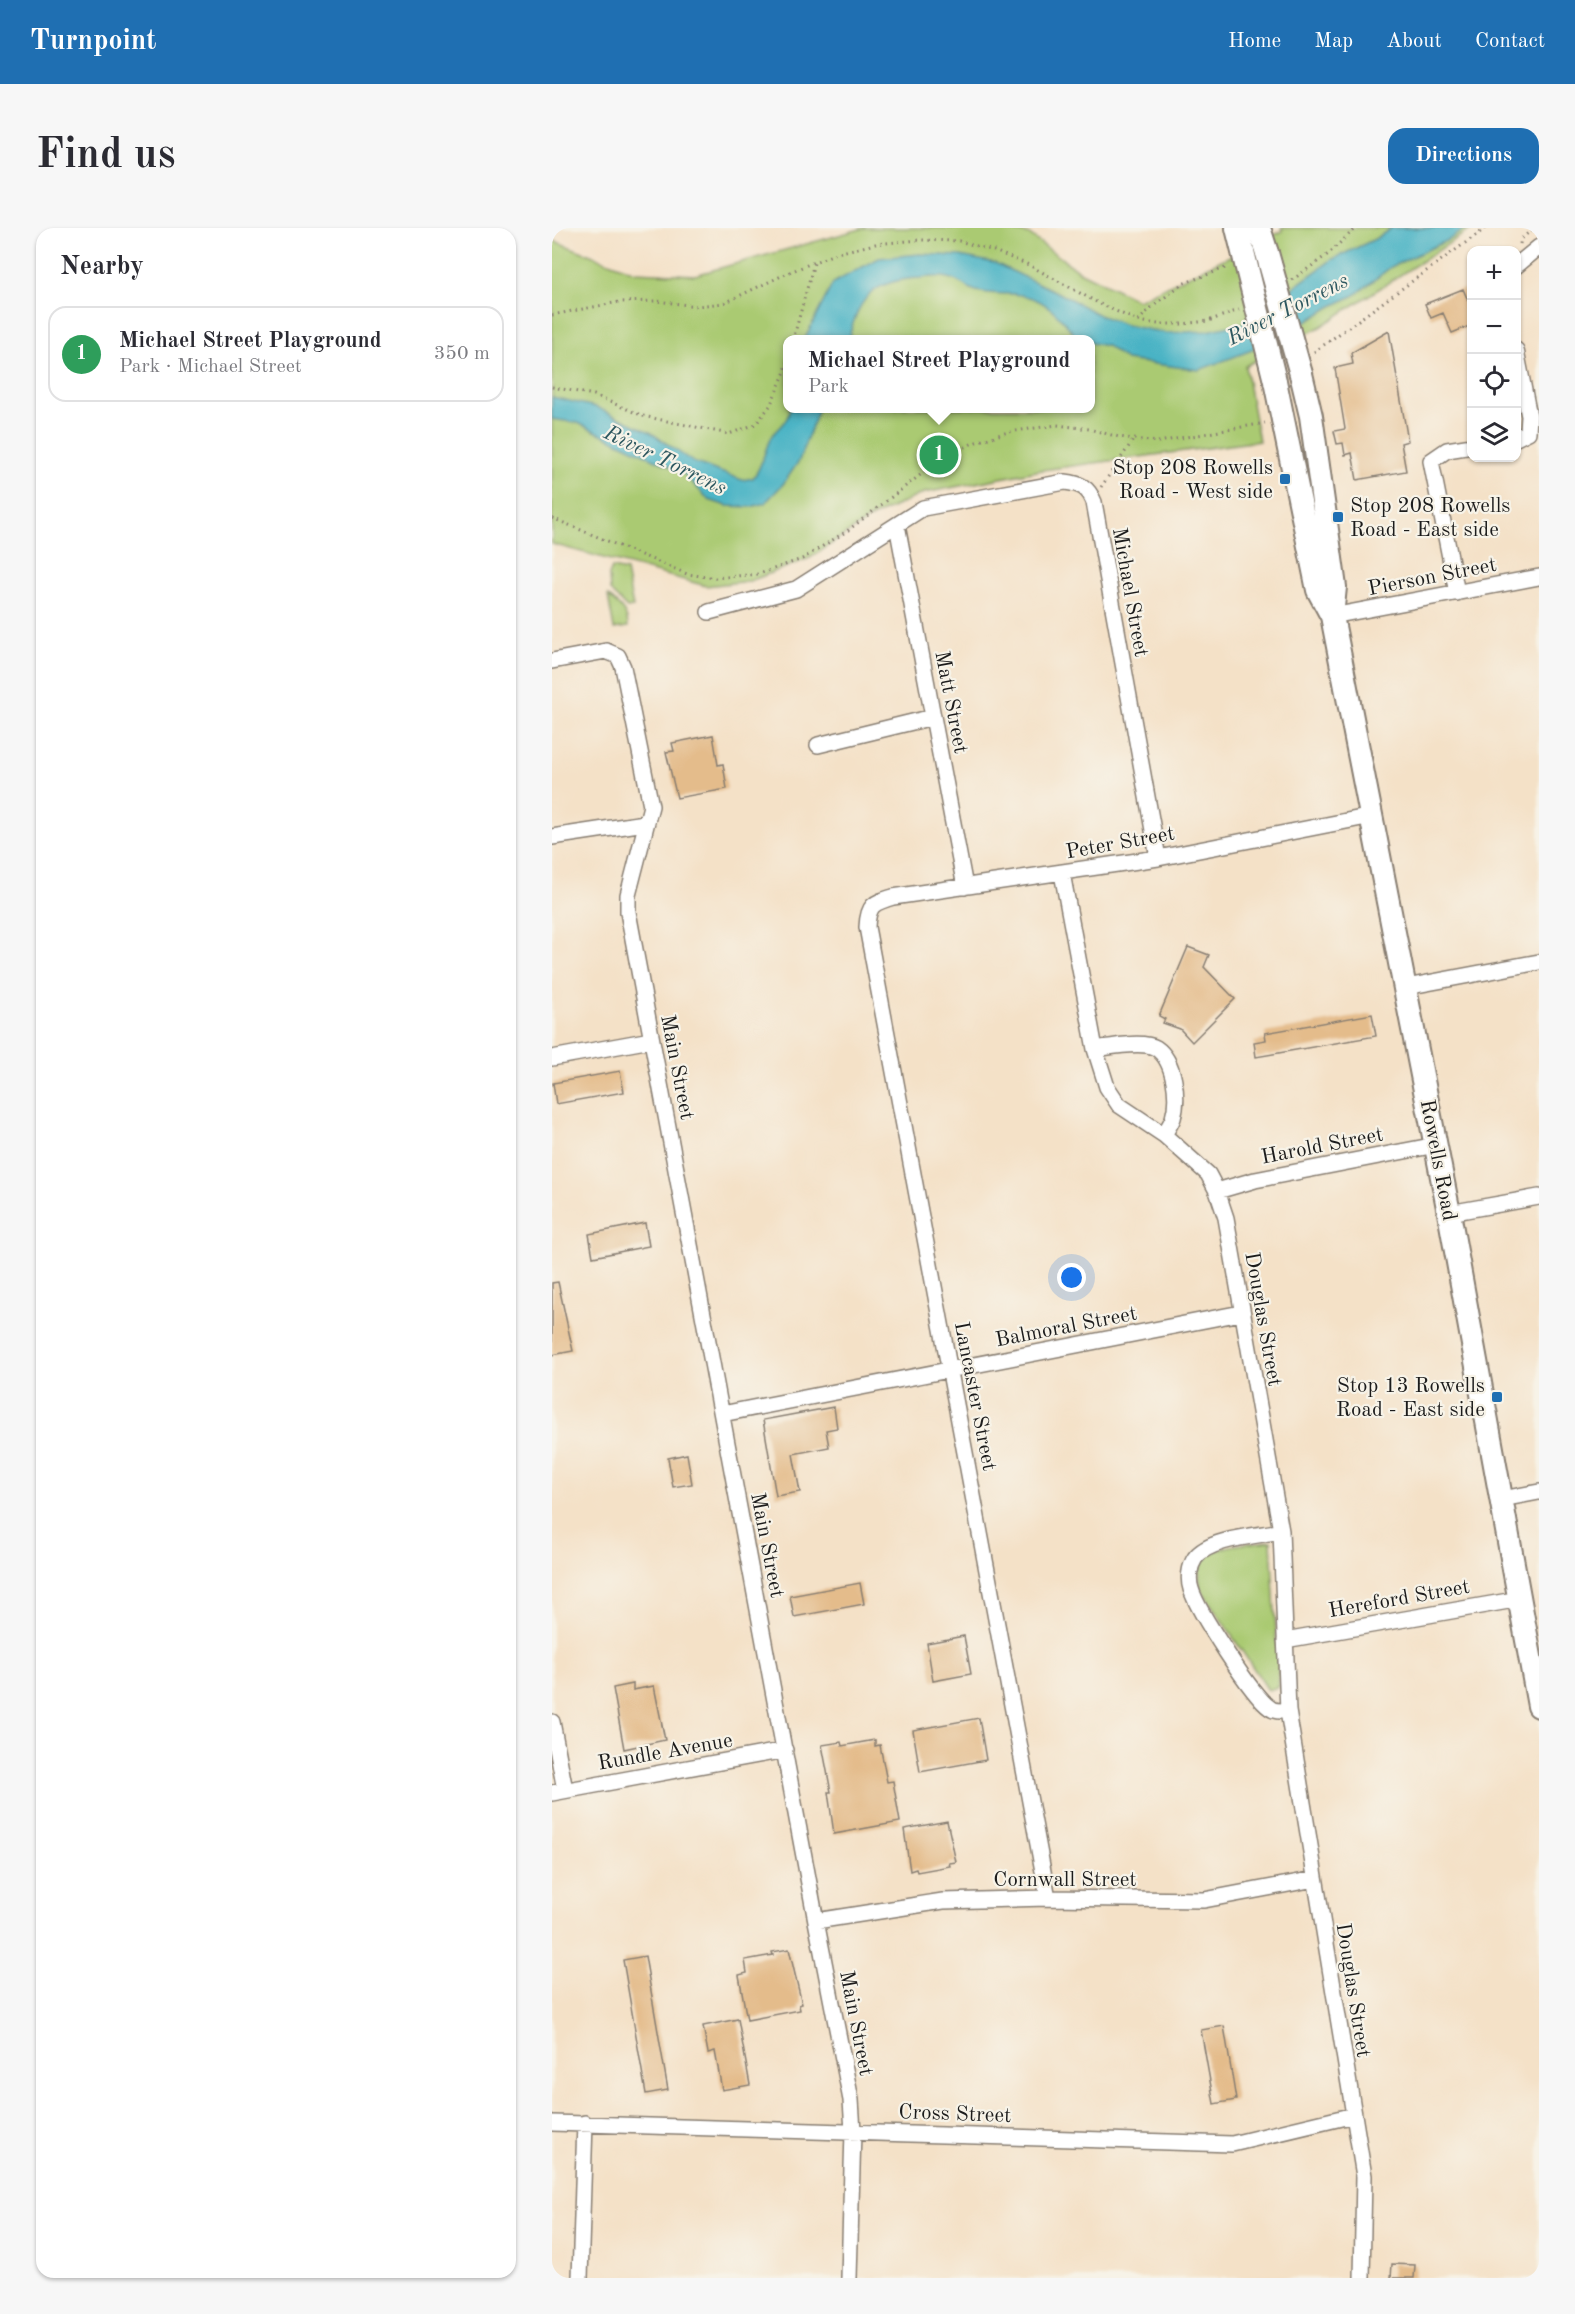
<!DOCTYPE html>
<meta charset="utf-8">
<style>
:root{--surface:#fff;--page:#f7f7f7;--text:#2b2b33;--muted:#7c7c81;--line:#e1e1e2;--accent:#1f6fb2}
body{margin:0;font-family:"Old Standard TT",serif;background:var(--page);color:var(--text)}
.controls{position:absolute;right:18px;top:18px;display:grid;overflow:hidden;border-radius:12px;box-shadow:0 2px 4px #0004}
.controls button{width:54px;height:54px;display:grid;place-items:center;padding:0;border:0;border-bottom:2px solid var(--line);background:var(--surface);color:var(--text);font:30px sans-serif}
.you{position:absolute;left:520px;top:1050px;width:21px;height:21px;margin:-15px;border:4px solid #fff;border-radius:50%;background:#1a73e8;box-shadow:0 0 0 9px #1a73e833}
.badge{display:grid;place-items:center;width:39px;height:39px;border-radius:50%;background:var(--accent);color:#fff;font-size:20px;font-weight:700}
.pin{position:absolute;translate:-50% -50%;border:3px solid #fff;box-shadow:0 2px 6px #0006}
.popup{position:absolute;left:231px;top:107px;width:312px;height:78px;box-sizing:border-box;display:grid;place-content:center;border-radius:12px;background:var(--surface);filter:drop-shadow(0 2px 4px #0005);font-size:20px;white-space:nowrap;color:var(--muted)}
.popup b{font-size:22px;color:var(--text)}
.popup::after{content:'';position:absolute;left:50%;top:100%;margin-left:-12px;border:12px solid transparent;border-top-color:var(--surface)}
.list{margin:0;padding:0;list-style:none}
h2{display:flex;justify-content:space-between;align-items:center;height:78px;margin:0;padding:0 24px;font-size:26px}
h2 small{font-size:20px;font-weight:400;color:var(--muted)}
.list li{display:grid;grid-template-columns:39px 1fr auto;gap:18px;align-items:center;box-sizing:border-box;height:96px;margin:0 12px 12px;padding:0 12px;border:2px solid var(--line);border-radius:18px}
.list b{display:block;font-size:22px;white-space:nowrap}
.list p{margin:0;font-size:20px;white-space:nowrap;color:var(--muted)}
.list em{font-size:20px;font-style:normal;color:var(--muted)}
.icon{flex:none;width:33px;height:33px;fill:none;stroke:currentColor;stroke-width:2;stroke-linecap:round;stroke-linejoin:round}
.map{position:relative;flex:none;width:987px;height:2050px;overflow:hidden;border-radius:18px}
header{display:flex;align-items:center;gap:36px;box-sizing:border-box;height:84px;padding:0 30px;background:var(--accent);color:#fff}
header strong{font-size:28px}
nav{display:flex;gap:33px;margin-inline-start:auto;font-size:21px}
.intro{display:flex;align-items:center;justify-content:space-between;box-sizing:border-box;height:144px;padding:0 36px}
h1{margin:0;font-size:42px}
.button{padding:15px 27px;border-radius:18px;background:var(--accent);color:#fff;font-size:21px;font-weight:700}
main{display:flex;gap:36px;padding:0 36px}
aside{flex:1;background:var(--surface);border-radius:18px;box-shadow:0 2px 4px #0004}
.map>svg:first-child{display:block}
.green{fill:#aaca72;stroke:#637347;stroke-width:1.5;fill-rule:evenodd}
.water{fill:#48b3c5;stroke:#326870;stroke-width:1.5}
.building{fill:#e4bc8b}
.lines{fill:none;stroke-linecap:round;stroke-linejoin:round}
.minor-casing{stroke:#887e72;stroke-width:18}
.secondary-casing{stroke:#887e72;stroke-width:26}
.path{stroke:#887e72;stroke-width:3;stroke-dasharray:1.5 4.5;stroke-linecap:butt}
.minor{stroke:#fff;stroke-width:15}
.secondary{stroke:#fff;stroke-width:22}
.secondary-bridge-casing{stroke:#887e72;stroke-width:26;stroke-linecap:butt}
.secondary-bridge{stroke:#fff;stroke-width:22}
.poi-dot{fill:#1f6fb2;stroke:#f7f3e8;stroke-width:2}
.labels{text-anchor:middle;stroke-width:4.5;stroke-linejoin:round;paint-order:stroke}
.poi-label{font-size:21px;fill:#1c1c1c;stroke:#f7f3e8;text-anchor:end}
.street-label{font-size:21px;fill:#1c1c1c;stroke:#f7f3e8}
.water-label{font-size:22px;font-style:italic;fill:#2e5860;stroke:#f7f3e8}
</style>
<header>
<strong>Turnpoint</strong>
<nav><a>Home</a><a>Map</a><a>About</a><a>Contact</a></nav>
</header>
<div class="intro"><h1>Find us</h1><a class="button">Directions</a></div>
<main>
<aside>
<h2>Nearby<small></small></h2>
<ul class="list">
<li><span class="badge" style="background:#2e9e5b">1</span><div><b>Michael Street Playground</b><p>Park · Michael Street</p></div><em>350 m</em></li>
</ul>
</aside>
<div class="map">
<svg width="987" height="2050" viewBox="0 0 987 2050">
<rect width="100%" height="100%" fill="#f7f3e8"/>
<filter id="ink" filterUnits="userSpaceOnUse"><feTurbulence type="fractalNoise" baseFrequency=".0167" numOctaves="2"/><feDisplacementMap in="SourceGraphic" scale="12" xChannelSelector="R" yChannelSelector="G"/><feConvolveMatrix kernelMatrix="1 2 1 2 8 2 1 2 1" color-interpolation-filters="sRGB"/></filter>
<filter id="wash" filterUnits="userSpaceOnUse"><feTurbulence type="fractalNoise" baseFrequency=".008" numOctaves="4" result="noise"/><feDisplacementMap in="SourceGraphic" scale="24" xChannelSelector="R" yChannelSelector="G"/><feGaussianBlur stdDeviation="1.35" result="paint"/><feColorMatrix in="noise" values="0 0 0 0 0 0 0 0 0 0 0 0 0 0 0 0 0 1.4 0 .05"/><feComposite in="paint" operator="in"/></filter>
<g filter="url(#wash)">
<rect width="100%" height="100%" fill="#f4e1c7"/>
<path class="green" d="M312,0H448L476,6L527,43L586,72L730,3L729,0H921L768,99L693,138L707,213L490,242L372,265L320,289L258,330L198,353L154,358L0,316V12L83,44L143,47ZM236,112H538V180H236Z
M60,340L74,343L81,379L75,380L58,363L57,347Z
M56,368C67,377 76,384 76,399L62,401Z
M719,1313L727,1459L716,1462L648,1360C648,1355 646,1346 648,1341C658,1314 694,1316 719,1313Z"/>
<path class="water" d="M840,0H914L898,11L839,39L803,67L778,79L756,93L700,122L647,142L574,132L555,118L539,115L538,112L526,111C508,88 493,68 461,66C449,66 436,66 424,63C413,60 406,50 391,49C384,48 376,49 368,50C324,52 306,67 297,111L252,112L281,55L327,30L368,26L408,28L443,35L515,69L547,87L574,97L614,105L655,103L692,95L781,31L823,11Z
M0,169L44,179L98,204L141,234L190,252L201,250C211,238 212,223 219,209C226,198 236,195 238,181H266L247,233L232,255L213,275L199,279L175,278L157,272L130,244L26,195L0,191Z"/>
<g id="blocks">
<path class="building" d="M911,61L920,82V97L900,105L891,85L879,90L873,76Z
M837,103L856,213L849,215L854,243L805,252L800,225L793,227L791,215L785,216L782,203L793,201L783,140L801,136L799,125Z
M161,507L166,537L171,536L175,561L125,570L114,524L122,523L120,515Z
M636,719L657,727L652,739L683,771L640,814L628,801L611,795L613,791L607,788Z
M820,786L824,808L704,829L702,814L714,812L713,805Z
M68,843L72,864L4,876L1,855Z
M93,995L97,1018L41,1029L37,1006Z
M6,1054L21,1123L0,1127V1055Z
M282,1179L285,1200L274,1202L277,1219L241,1226L248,1264L224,1268L211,1192Z
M135,1226L140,1256L121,1259L116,1230Z
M308,1355L312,1376L242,1389L238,1368Z
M412,1408L419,1446L381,1453L375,1415Z
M81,1456V1462L102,1458L113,1512L72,1521L61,1460Z
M427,1490L434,1532L368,1544L361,1502Z
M323,1512V1518L328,1517L335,1554L341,1553L348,1594L282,1606L276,1564H279L270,1517L289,1514L290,1518Z
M395,1593L404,1634L397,1635L398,1638L365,1644L364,1641L358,1643L352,1601Z
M237,1721L250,1776L247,1777L248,1782L195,1792L187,1747L195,1745L193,1732L221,1727L220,1724Z
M93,1728L116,1862L94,1866L71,1732Z
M186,1791L198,1857L170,1862L163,1823L156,1825L151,1798Z
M672,1798L684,1872L662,1876L649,1802Z
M840,2036L863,2037L862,2050H839Z"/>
</g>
</g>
<g filter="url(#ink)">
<use href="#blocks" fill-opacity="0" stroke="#887e72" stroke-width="1.5"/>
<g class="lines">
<g class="minor-casing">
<path id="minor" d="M964,38L987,19
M964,122L977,188L976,204L964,210
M345,297L413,659
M905,365L879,233L895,222L920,218
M157,384L244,361L371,280L513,254C529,256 536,259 542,274L606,630
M780,388L987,349
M0,433L54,423L66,428L71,439L99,578L76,667V684L264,1693L299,1872L301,1903L297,2050
M266,517L381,489
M0,609L93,595
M510,645L543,821L555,859L567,877L612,907L656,946L665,963L674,990L729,1303L736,1483L812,1948L810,2050
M854,759L987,734
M543,821C558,819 591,812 604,820C623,833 627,870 621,890C619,896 615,901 612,907
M0,830L99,812
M665,963L703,952L884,917
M897,985L987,969
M170,1186L689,1085
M950,1271L987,1264
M729,1303C706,1308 657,1310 643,1330C637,1339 636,1352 639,1361C645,1382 701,1469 718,1480C723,1484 730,1483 736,1483
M733,1412L968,1371
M0,1494L13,1562
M0,1565L233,1522
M496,1670L315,699C316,677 321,675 341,669L606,630L820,588
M264,1693L391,1673L496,1670L652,1672L763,1651
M0,1895L680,1916L802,1887
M28,2050L33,1895"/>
</g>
<g class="secondary-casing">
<path id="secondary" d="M685,0L693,32
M707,0L715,25
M749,146L759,188L783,359L780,388L897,985L987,1478
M723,153L766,362L780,388"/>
</g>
<path class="path" d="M968,16L969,11L982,0
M740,52L775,27L804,0
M0,87L67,74L104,73L145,78L172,75L240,43L285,25L323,16L367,12L407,13L442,23L477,37L548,76L586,93L606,96H629L656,93L687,82
M586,93L599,80L630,56L676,39
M241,112L262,35
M762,124L934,0
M0,159L42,167L91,188L177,206L204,196L218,178L232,146L236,133
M549,259L582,211
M0,290L135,346L163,350L207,346L250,331L295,303L388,232L421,215L456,204L505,197L537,201L567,209L606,214L713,195"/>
<use href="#minor" class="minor"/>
<use href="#secondary" class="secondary"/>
<g class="secondary-bridge-casing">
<path id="secondary-bridge" d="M715,25L749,146
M693,32L723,153"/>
</g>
<use href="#secondary-bridge" class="secondary-bridge"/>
</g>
</g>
<g class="poi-dot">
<rect x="727" y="245" width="12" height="12" rx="3"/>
<rect x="780" y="283" width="12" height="12" rx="3"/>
<rect x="939" y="1163" width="12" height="12" rx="3"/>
</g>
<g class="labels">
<g class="poi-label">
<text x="721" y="246">Stop 208 Rowells<tspan x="721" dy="24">Road - West side</tspan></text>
<text x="798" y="284" text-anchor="start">Stop 208 Rowells<tspan x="798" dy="24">Road - East side</tspan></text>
<text x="933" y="1164">Stop 13 Rowells<tspan x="933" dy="24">Road - East side</tspan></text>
</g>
<g class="street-label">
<text transform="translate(880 348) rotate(-11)" y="7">Pierson Street</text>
<text transform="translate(579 364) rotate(80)" y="7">Michael Street</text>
<text transform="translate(400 474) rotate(79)" y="7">Matt Street</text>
<text transform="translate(568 614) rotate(-10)" y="7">Peter Street</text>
<text transform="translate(126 839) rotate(79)" y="7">Main Street</text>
<text transform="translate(770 917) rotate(-11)" y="7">Harold Street</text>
<text transform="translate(887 932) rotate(79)" y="7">Rowells Road</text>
<text transform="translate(712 1091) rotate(80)" y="7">Douglas Street</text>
<text transform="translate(514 1098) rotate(-11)" y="7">Balmoral Street</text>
<text transform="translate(424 1168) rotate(79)" y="7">Lancaster Street</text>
<text transform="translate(216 1317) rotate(79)" y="7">Main Street</text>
<text transform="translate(847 1370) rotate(-10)" y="7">Hereford Street</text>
<text transform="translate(113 1523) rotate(-10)" y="7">Rundle Avenue</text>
<text x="513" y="1658">Cornwall Street</text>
<text transform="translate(802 1762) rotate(81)" y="7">Douglas Street</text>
<text transform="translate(305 1795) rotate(79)" y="7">Main Street</text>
<text transform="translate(403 1885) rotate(2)" y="7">Cross Street</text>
</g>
<g class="water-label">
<text transform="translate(735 80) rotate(-27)" y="8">River Torrens</text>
<text transform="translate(114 231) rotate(26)" y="8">River Torrens</text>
</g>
</g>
</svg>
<div class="controls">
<button>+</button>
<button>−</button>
<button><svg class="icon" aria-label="locate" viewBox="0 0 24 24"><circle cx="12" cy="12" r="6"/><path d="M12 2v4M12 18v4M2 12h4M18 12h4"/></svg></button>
<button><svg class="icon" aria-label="layers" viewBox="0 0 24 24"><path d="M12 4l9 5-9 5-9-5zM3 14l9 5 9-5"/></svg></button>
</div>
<div class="you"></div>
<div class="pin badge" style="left:387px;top:227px;background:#2e9e5b">1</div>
<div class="popup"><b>Michael Street Playground</b>Park</div>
</div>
</main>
